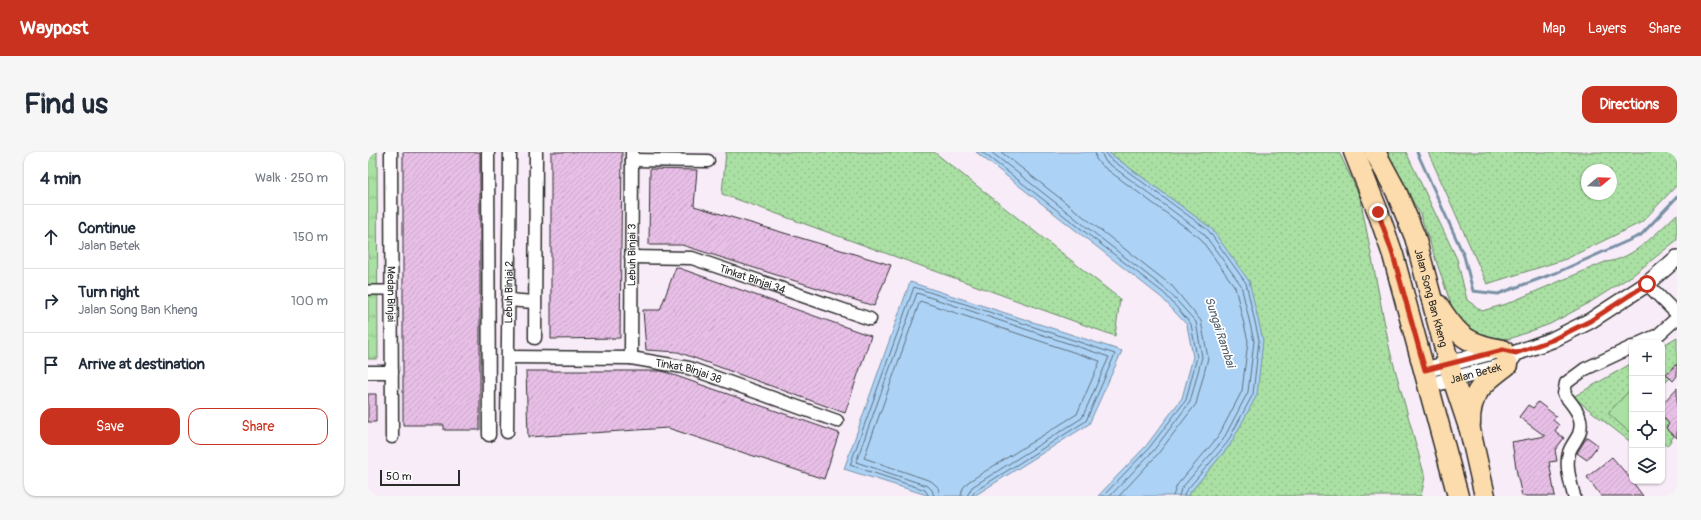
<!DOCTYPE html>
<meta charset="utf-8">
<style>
:root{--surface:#fff;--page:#f6f6f7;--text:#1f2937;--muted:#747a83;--line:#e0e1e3;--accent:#c8321e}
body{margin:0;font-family:Pangolin,sans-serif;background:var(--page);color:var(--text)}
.controls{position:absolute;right:12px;bottom:12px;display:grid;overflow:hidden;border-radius:8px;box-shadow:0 1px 3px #0004}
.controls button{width:36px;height:36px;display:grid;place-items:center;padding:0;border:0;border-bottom:1px solid var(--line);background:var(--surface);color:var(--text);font:20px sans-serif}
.compass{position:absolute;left:1213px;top:12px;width:36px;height:36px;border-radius:50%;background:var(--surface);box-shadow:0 1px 3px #0004;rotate:71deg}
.scale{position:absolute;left:12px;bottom:10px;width:80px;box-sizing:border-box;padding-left:4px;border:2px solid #2b2b2b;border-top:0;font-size:11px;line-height:14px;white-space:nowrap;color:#2b2b2b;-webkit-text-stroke:3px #fff;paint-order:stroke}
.stop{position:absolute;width:12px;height:12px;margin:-9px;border:3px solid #c8321e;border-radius:50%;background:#fff}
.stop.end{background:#c8321e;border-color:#fff;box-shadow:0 1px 4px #0008}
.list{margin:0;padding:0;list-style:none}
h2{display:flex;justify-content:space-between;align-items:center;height:52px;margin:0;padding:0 16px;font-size:17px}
h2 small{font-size:13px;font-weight:400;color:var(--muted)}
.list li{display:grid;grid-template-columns:26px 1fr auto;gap:12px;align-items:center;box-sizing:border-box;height:64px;padding:0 16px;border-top:1px solid var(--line)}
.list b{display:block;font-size:15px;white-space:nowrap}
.list p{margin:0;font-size:13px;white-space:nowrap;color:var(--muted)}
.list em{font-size:13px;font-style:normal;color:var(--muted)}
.actions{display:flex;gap:8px;padding:12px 16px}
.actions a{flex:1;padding:9px 0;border:1px solid var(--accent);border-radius:12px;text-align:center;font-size:14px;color:var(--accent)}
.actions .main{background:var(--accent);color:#fff}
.icon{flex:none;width:22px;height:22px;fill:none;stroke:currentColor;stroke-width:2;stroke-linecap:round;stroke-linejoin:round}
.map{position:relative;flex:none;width:1309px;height:344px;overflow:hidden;border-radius:12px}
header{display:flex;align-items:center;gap:24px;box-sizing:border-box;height:56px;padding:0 20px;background:var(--accent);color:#fff}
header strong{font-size:19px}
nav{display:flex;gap:22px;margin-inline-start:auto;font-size:14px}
.intro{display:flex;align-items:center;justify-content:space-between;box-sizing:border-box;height:96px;padding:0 24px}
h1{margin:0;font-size:28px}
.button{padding:10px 18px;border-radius:12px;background:var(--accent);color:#fff;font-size:14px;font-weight:700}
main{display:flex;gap:24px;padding:0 24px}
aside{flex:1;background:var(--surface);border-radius:12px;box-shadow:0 1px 3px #0004}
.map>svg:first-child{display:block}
.grass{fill:url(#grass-dots);stroke:#6a8667;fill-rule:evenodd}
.park{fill:url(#park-tufts);stroke:#6a8667}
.pitch{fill:#aae0a3;stroke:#6a8667}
.water{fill:#acd3f6;stroke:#7890a5}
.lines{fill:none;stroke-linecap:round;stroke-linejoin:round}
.shore{stroke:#5f6e7c;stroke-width:1}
.stream{stroke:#7890a5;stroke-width:3}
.building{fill:url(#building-hatch);stroke:#2b2b2b}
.pedestrian-casing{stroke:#2b2b2b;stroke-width:12}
.minor-casing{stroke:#2b2b2b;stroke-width:15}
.tertiary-casing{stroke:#2b2b2b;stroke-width:18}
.primary-casing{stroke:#2b2b2b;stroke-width:23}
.pedestrian{stroke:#fff;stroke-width:9}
.minor{stroke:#fff;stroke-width:12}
.tertiary{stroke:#fff;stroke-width:15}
.primary{stroke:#fcdcac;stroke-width:20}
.route{stroke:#c8321e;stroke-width:5}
.labels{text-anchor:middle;stroke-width:3.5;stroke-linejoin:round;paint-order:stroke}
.street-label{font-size:11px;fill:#2b2b2b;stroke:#fff}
.water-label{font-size:12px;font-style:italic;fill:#525d68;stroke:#fff}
</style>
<header>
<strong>Waypost</strong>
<nav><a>Map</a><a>Layers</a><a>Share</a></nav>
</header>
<div class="intro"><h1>Find us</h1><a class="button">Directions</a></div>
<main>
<aside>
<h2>4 min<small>Walk · 250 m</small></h2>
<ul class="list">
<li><svg class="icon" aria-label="ahead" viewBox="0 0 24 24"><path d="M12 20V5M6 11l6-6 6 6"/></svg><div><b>Continue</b><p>Jalan Betek</p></div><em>150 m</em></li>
<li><svg class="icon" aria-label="right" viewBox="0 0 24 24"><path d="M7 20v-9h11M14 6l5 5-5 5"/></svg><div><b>Turn right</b><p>Jalan Song Ban Kheng</p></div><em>100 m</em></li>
<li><svg class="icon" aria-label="arrive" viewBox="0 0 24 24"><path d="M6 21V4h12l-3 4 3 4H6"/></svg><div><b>Arrive at destination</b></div></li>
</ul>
<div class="actions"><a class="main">Save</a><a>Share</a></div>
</aside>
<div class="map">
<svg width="1309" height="344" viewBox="0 0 1309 344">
<defs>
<pattern id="grass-dots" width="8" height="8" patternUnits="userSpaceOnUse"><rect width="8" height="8" fill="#aae0a3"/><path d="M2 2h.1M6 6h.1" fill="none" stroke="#92c08c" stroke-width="1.8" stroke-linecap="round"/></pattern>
<pattern id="park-tufts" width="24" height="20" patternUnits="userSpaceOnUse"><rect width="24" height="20" fill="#aae0a3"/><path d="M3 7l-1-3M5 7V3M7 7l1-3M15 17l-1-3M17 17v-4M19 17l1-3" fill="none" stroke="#92c08c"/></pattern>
<pattern id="building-hatch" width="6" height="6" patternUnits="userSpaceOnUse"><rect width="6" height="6" fill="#e8bfe7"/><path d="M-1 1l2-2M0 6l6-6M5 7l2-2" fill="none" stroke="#c7a4c6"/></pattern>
</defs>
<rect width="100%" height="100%" fill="#f8ecf8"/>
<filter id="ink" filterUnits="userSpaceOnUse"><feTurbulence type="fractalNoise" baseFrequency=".025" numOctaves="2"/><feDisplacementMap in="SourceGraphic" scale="8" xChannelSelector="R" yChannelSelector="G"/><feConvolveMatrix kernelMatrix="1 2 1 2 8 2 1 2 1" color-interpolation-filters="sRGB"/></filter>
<g filter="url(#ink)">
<path class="grass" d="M358,0H566L752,147L747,184L354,42Z
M740,0H971L992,45L1022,199L1057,325L1053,344H819L862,293L843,76Z
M1017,0H1038L1089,107L1099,148L1114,159L1138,152L1237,110C1265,108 1289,80 1309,62V88L1265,123L1221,151L1182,172L1144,186L1128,188L1101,180L1086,161L1052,62Z
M1060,0H1309V33L1274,70L1198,107L1119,132ZM1219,18H1243V42H1219Z
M1309,185V212L1299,222L1302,226L1297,231L1294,228V194Z
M1264,211V236L1241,261L1261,280L1264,277V291L1205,245Z
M1294,263L1301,272L1298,276L1306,284L1299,294L1294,291Z"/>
<path class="park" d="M0,0H9L10,207H0Z"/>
<path class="pitch" d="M1264,236V277L1261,280L1240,261Z"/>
<path class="water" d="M608,0H740L843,76L881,129L895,188L889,243L862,293L819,344H730L778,294L814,246L825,205L819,173L794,146Z
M542,130L754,199L721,272L606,344H562L476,317Z"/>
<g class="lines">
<path class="shore" d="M614,0L797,142L823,172L829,205L818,248L781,296L735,344
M623,0L800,139L828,170L834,205L822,250L785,299L742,344
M633,0L804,134L833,169L840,206L828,252L789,303L751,344
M727,0L728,7L733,13L832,86L867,135L880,189L874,239L850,285L809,333L805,344
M733,0L737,9L836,82L873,133L886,189L880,240L855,288L813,337L811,344
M738,0L740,5L840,78L878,131L891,188L885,242L859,291L817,340L816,344
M561,344L557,338L482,313L546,135L747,202L718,269L607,339L604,344
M566,344L564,338L560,334L488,310L549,141L741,205L714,266L604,335L599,344
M572,344L570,335L563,329L496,306L552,149L732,209L709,262L600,330L595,336L593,344"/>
<path class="stream" d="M1049,0L1096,104L1105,139L1130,142L1190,120L1273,83L1309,45"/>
</g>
<path class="building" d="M35,0H112V278H76V273H35Z
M183,0H254L252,186L183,187Z
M282,17L329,18L326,54L523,113L506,154L314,93H281Z
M308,115L503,184L477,261L310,200L278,198L275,158H292Z
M1309,212V224L1305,229L1298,222Z
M158,219H294L471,281L456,327L300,276L160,285Z
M1309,236V286L1298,276L1301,272L1294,263V252Z
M0,242H8V270H0Z
M1170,250L1188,264L1185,268L1191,273L1187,279L1196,286L1187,298L1189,309L1181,310L1187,344H1154L1149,322L1144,290L1177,284L1151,265L1160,253L1165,256Z
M1219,285L1230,293L1219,308L1209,301Z
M1244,305L1261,325L1275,344H1233L1219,325Z"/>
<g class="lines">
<g class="pedestrian-casing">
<path id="pedestrian" d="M0,138H23"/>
</g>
<g class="minor-casing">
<g id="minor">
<path id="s1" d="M23,0L24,285"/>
<path d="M120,0L121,283"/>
<path d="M264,8L340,9"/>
<path id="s2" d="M263,105L324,106L502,167"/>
<path d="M1279,132L1309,162"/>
<path d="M140,148L166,150"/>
<path d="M167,186L168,0"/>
<path d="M1272,191L1290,183L1309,166"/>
<path id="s3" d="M140,205L263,206L321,216L469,269"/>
<path id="s4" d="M263,206L264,0"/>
<path d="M0,220H24"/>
<path id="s5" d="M139,280L142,0"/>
<path d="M1206,344C1203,331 1197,315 1201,301C1202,295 1208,289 1211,282C1217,265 1206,255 1196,242L1198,231L1217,217L1264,195"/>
</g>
</g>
<g class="tertiary-casing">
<g id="tertiary">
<path d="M1057,218L1132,198"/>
<path id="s6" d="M1062,233L1139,213L1148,201L1184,188L1222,169L1279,132L1309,106"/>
</g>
</g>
<g class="primary-casing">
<g id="primary">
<path d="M986,0L1010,60L1025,103L1090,344"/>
<path id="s7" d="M1007,0L1028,39L1047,85L1085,227L1102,278L1117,344"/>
<path d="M1070,153C1090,184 1098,192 1135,198"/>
<path d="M1102,272C1101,241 1116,230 1139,213"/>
</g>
</g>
<use href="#pedestrian" class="pedestrian"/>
<use href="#minor" class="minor"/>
<use href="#tertiary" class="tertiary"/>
<use href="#primary" class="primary"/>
</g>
</g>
<g class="lines" filter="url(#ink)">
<path class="route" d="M1010,60L1025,103L1057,218L1135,198L1148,201L1184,188L1222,169L1279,132"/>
</g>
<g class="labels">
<g class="street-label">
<text dy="4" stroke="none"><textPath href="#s4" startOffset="103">Lebuh Binjai 3</textPath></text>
<text dy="4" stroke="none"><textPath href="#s2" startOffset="125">Tinkat Binjai 34</textPath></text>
<text dy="4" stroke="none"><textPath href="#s5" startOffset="140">Lebuh Binjai 2</textPath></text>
<text dy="4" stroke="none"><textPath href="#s1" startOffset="142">Medan Binjai</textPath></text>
<text dy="4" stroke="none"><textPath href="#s7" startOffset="157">Jalan Song Ban Kheng</textPath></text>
<text dy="4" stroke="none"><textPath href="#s3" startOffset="182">Tinkat Binjai 38</textPath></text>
<text dy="4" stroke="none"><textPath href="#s6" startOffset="47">Jalan Betek</textPath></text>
</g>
<g class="water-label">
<text transform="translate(852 180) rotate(72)" y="4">Sungai Rambai</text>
</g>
</g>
</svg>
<div class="controls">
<button>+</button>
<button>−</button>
<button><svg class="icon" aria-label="locate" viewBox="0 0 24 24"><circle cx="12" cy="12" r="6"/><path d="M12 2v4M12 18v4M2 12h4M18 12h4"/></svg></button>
<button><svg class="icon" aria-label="layers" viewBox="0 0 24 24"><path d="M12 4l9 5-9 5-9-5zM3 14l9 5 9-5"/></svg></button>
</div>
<svg class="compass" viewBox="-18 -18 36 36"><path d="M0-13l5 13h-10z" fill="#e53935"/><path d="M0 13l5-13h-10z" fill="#747a83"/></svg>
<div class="scale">50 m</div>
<div class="stop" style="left:1279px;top:132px"></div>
<div class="stop end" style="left:1010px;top:60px"></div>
</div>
</main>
